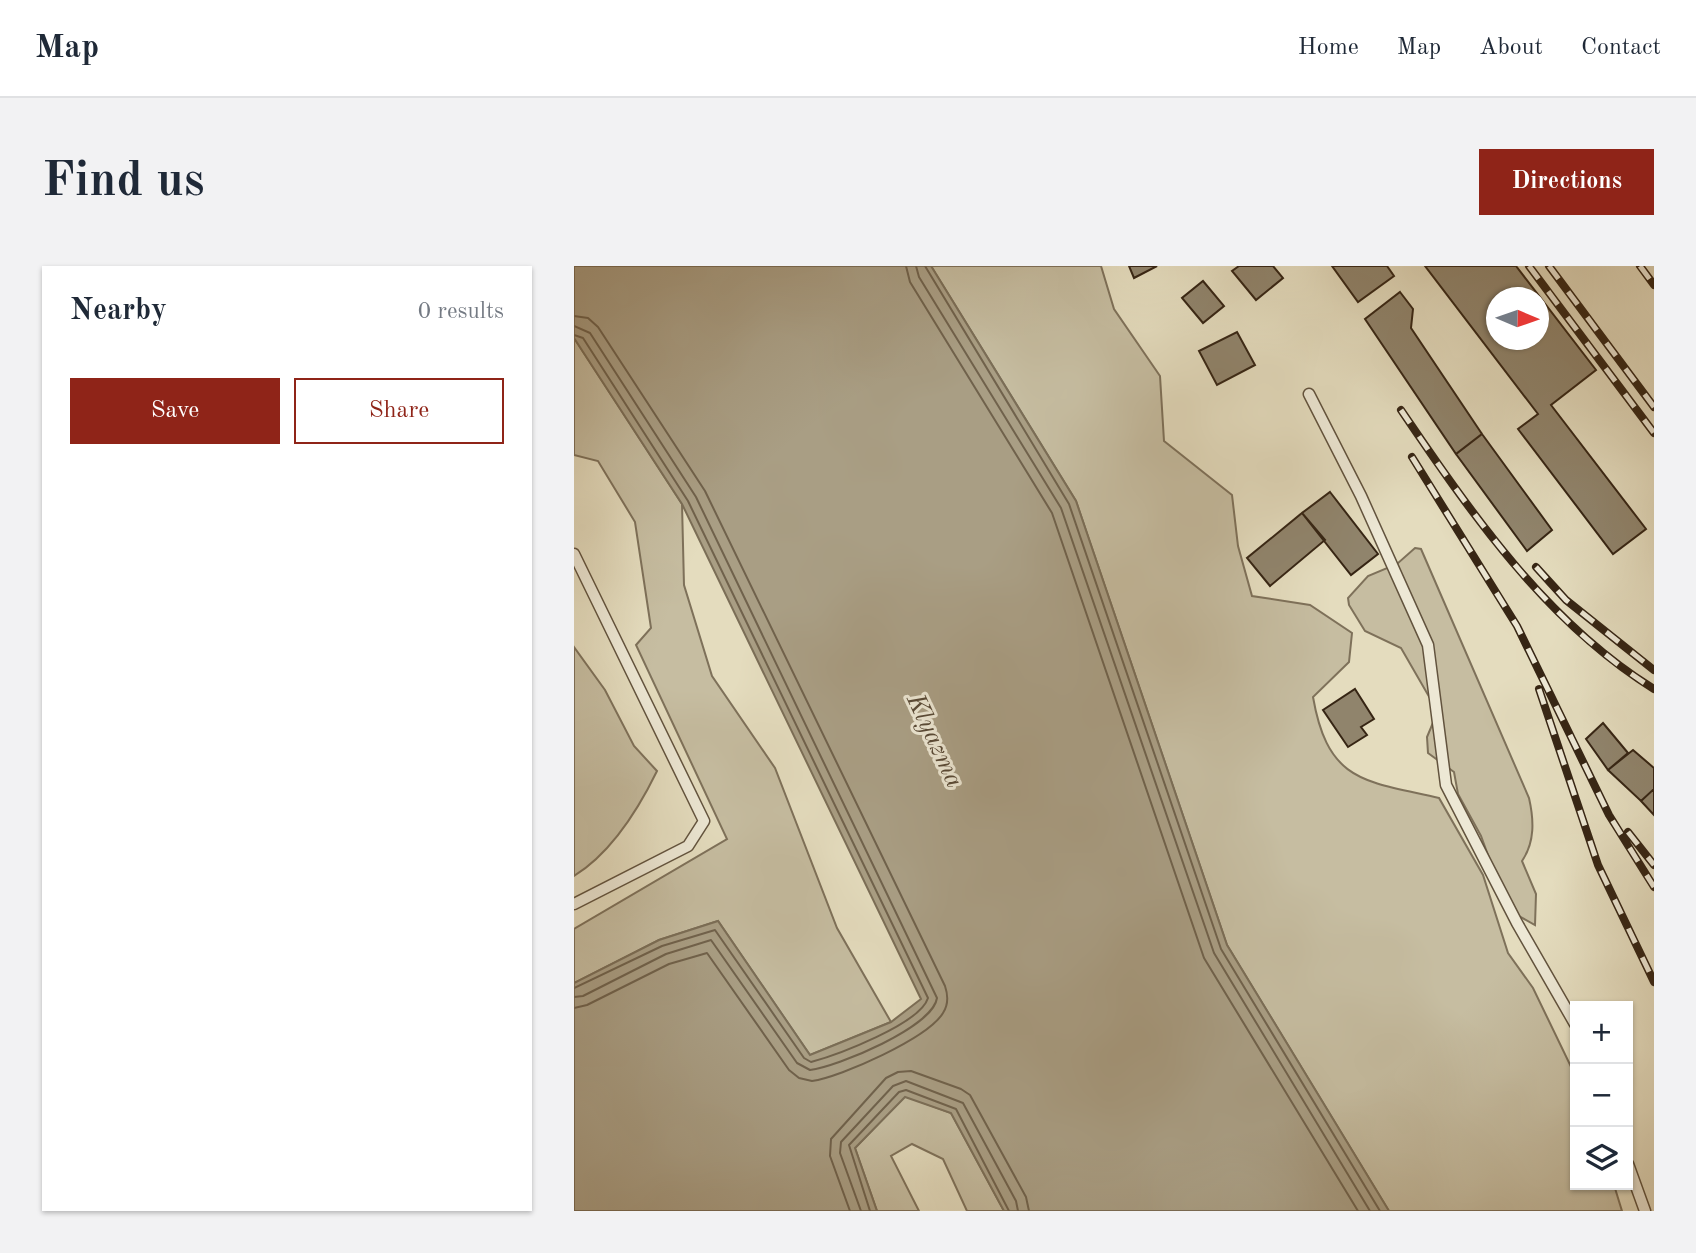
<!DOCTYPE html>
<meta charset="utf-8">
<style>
:root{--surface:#fff;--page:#f2f2f3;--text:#1f2937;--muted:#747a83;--line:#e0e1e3;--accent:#8f2418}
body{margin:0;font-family:"Old Standard TT",serif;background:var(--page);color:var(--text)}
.controls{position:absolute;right:21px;bottom:21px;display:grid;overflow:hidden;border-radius:0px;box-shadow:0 2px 5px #0004}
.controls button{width:63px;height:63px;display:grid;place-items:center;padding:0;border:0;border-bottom:2px solid var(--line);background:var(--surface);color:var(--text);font:35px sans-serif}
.compass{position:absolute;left:912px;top:21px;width:63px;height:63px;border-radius:50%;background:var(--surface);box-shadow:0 2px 5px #0004;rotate:92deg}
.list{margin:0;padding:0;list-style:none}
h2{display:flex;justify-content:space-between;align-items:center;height:91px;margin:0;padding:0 28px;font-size:30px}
h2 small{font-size:23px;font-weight:400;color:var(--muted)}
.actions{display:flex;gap:14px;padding:21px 28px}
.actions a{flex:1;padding:16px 0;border:2px solid var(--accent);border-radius:0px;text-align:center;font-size:24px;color:var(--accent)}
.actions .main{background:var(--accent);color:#fff}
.icon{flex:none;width:38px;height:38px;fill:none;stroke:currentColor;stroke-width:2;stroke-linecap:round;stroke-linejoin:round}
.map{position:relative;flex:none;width:1080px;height:945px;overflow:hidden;border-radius:0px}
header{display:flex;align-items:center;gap:42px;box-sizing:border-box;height:98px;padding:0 35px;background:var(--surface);border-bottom:2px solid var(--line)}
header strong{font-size:33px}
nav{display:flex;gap:38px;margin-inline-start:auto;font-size:24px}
.intro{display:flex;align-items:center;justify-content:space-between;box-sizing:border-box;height:168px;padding:0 42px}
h1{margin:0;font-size:49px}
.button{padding:18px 32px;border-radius:0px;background:var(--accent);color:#fff;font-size:24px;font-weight:700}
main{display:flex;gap:42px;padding:0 42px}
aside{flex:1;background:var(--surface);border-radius:0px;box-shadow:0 2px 5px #0004}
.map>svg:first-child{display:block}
.green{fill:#c6bda1;stroke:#7e715a;stroke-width:2}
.water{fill:#a99e84;stroke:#7b6e57;stroke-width:2}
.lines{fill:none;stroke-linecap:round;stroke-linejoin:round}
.shore{stroke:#70624c;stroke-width:2}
.building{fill:#90846c;stroke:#362514;stroke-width:2;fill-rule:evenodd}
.lane-casing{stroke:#62533e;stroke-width:13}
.lane{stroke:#ede8d5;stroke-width:10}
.rail-casing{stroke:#362514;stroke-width:8}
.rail{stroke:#ede8d5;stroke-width:5;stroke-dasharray:16;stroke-linecap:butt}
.labels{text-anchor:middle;stroke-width:6;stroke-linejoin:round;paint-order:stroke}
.water-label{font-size:26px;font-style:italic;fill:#584936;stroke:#ede8d5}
</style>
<header>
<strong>Map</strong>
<nav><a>Home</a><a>Map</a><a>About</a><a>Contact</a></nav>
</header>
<div class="intro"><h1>Find us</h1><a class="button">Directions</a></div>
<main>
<aside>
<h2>Nearby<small>0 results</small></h2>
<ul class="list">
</ul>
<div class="actions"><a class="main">Save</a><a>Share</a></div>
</aside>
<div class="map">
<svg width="1080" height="945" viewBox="0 0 1080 945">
<rect width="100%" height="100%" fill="#e4dcbe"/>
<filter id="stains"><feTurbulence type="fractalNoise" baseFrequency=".00286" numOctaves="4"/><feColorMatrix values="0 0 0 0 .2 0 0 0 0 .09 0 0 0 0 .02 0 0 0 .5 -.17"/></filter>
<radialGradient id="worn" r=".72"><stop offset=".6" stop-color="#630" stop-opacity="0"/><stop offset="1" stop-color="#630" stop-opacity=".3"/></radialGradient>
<path class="green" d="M357,0H527L540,43L586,110L590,175L658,229L664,280L678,330L736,339L778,367L775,396L739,431C754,517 791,515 865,532L909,609L934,687L959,722L1001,809V919H1040L1048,945H815L653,679L502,235Z
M0,72L108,238L110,319L138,410L201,502L263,662L317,756L236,789L144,655L85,674L0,717V663L153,573L62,379L77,362L61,256L24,195L0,189Z
M841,282L847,283L955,532C960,554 961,576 948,595L962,628L961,659L934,644L907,570L884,528L880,506L854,487L853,471L861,452L857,434L827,382L791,365L775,339L774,332L794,310L823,298Z
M0,381L31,424L60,480L83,505C64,544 37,587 0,610Z
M331,830L377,847L430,945H393L369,893L338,878L317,890L345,945H303L281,882Z"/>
<path class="water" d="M0,0H357L502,235L653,679L815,945H430L377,847L331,831L281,882L303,945H0V717L85,674L144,655L236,789L317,756L347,733L108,238L0,72Z"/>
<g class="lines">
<path class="shore" d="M332,0L336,16L478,247L630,692L784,945
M342,0L345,11L487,242L640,687L796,945
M351,0L495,238L647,683L806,945
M0,50L14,52L24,61L131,225L371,720C374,729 375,738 369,747C354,772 267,811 238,815L225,812L215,804L133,687L95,698L13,739L0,742
M0,60L16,67L122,231L363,732C359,761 263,801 236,804L223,797L137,674L92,688L9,730L0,731
M0,69L9,72L114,235L354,732C346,758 263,789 237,796L230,792L141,664L88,680L0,722
M276,945L256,890L257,873L312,812L324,806L337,805L387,823L396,829L452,931L455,945
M287,945L266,887L267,876L319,820L332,815L389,837L442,935L444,945
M296,945L275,879L325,826L332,824L382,843L435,945"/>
</g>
<path class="building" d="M555,0H583L560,12Z
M665,0H699L709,12L682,34L658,5Z
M758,0H813L820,10L784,36Z
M851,0H942L1022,104L977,139L1072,263L1039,288L944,163L964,148ZM922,32H964V74H922Z
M629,15L650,40L629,57L608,32Z
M826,26L839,43L837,62L908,168L882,188L791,53Z
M663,66L681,99L643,119L625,85Z
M908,168L978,264L953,285L882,188Z
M756,226L804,288L777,309L728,247Z
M728,247L751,274L696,320L673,292Z
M781,423L800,453L787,461L793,469L774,481L749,444Z
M1029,457L1054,487L1034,504L1012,473Z
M1059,484L1080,502V523L1067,535L1034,504Z
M1080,523V549L1067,535Z"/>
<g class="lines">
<g class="lane-casing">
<path id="lane" d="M735,128L787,230L854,379L872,519L943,657L1001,758
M0,288L130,555L114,580L0,638
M1054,898L1071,945"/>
</g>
<use href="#lane" class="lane"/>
<g class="rail-casing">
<path id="rail" d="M955,0L1080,167
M975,0L1080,141
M1066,0L1080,19
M827,144C897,247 972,356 1080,423
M838,191L943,360L1035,549L1080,621
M962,301L992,334L1080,404
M965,423L1024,599L1080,716
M1054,566L1080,599"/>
</g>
<use href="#rail" class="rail"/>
</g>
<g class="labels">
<g class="water-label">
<text transform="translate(362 474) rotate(65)" y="9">Klyazma</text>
</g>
</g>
<rect width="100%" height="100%" filter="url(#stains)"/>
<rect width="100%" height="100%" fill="url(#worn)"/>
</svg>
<div class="controls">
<button>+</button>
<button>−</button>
<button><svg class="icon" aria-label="layers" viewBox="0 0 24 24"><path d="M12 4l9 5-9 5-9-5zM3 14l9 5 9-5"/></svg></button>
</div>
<svg class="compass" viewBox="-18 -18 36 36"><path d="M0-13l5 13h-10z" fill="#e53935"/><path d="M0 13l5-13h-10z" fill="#747a83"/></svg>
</div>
</main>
